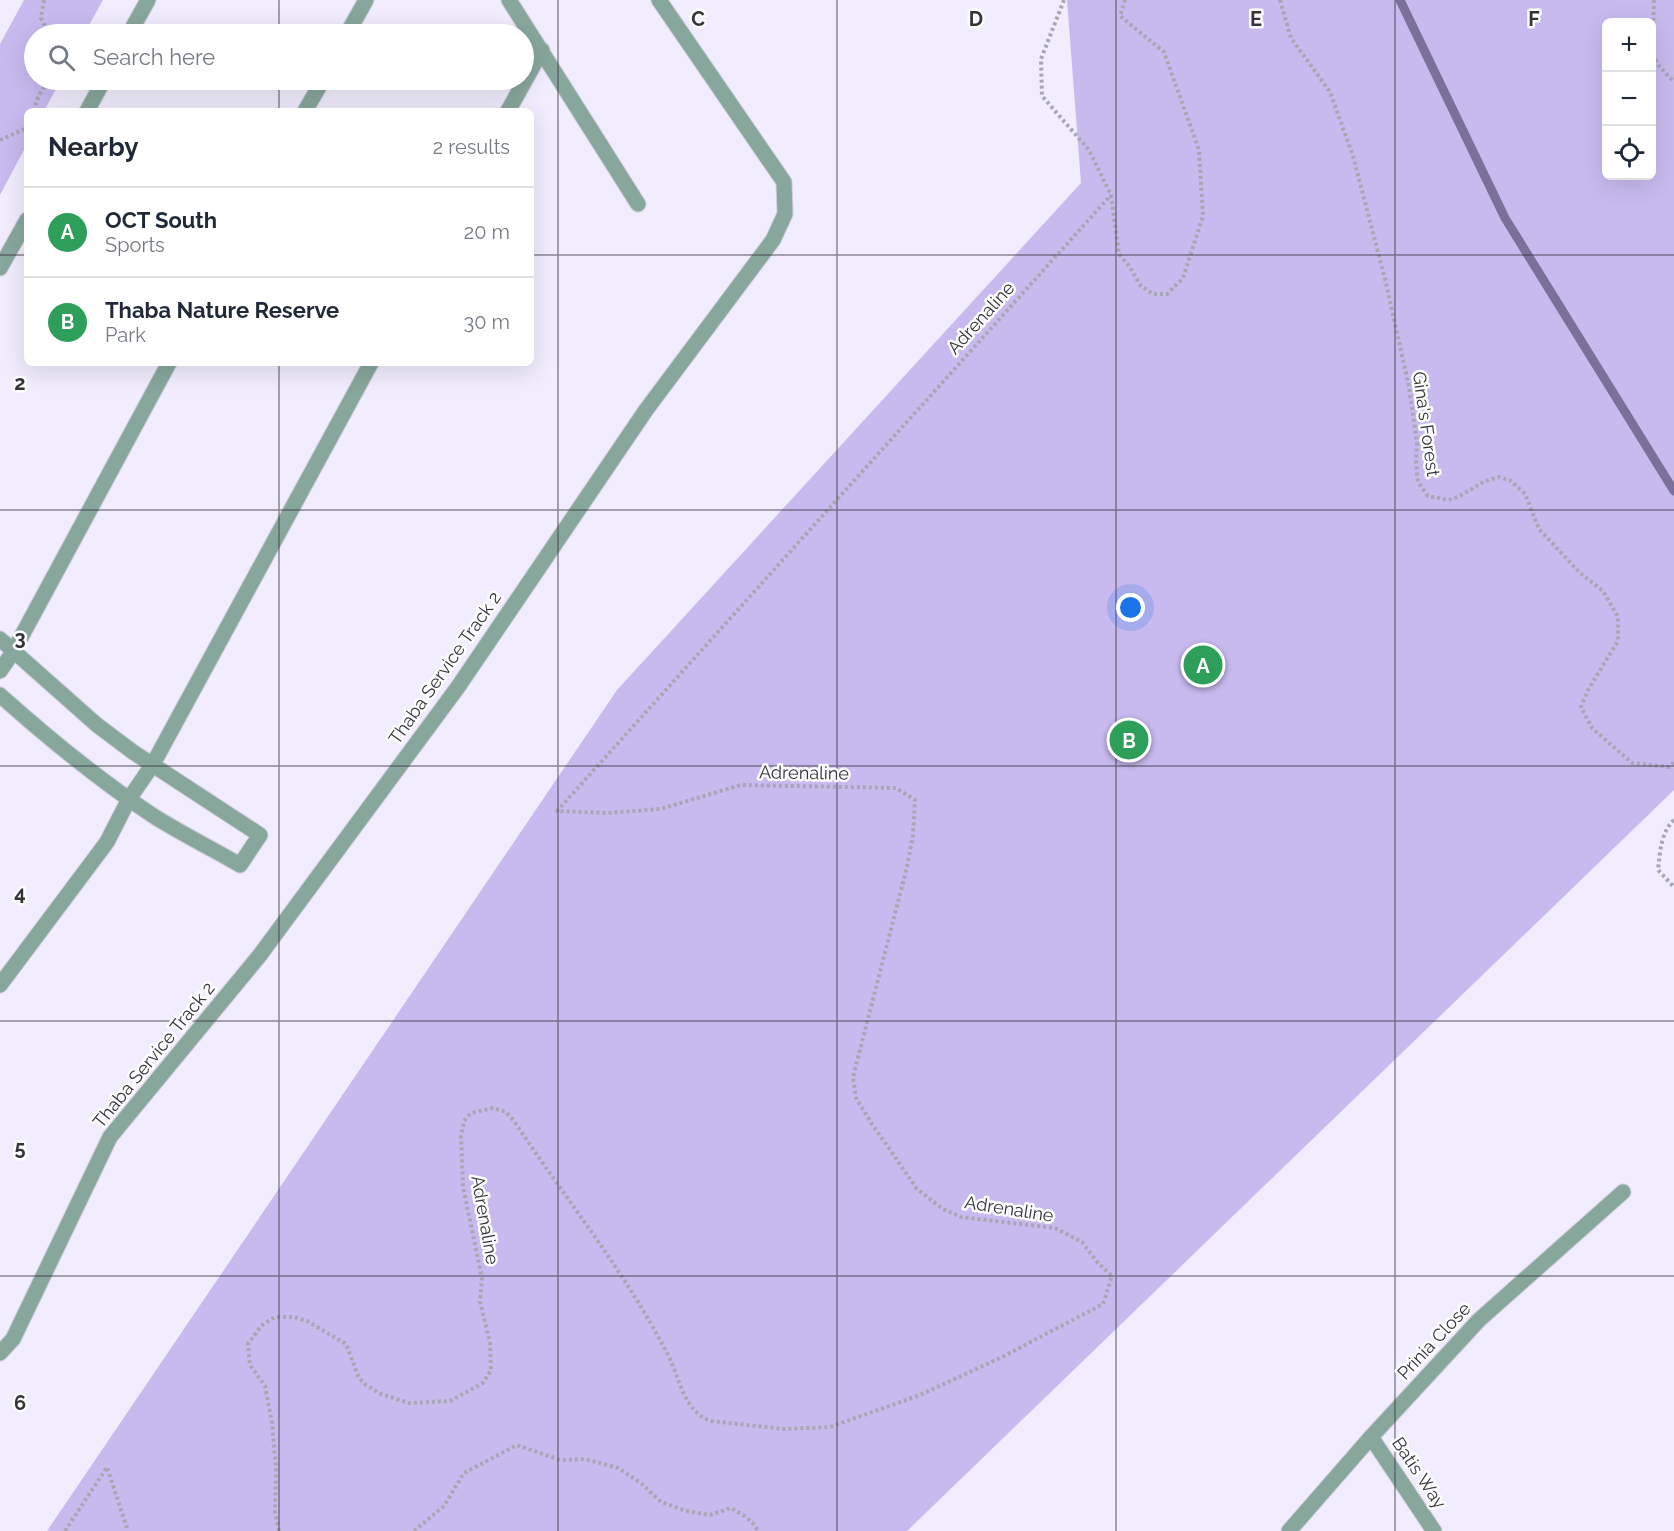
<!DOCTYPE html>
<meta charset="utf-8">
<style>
:root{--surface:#fff;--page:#f6f6f7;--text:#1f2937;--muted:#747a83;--line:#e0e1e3;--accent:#1b9175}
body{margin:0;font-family:Raleway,sans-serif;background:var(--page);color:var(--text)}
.controls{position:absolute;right:18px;top:18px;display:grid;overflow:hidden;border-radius:9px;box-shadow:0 6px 24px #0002}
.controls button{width:54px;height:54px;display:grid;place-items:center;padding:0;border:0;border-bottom:2px solid var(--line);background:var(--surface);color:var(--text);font:30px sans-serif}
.you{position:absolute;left:1131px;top:608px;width:21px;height:21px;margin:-15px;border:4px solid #fff;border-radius:50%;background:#1a73e8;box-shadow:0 0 0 9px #1a73e833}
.badge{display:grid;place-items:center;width:39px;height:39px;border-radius:50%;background:var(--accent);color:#fff;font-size:20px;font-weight:700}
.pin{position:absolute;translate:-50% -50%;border:3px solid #fff;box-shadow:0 2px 6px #0006}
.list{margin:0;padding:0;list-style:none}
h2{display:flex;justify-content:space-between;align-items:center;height:78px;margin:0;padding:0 24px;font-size:26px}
h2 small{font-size:20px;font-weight:400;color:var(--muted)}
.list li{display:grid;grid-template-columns:39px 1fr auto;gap:18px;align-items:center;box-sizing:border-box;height:90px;padding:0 24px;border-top:2px solid var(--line)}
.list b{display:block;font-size:22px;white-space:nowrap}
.list p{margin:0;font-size:20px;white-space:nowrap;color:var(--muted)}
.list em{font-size:20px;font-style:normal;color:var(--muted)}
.icon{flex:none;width:33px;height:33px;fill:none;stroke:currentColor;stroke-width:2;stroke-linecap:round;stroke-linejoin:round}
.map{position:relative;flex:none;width:1674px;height:1531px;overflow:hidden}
.search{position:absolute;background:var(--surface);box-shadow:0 6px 24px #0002;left:24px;top:24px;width:510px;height:66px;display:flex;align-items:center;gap:15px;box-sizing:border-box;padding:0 21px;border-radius:33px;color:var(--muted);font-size:22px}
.panel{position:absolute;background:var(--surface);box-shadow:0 6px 24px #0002;left:24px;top:108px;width:510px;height:258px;border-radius:9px}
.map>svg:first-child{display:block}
.green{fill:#c8baef;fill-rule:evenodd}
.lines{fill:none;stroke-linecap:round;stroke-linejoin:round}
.stream{stroke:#7b709a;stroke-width:9}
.minor-casing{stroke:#cfcbdb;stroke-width:17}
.path{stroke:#a9a6b3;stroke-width:4;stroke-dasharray:3 3;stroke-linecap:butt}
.minor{stroke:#88a79c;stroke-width:15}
.grid{fill:none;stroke:#34323b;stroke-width:1.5;stroke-opacity:0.55}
.labels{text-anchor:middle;stroke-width:5;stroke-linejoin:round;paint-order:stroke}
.street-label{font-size:18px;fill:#34323b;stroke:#fdfdfd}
.grid-label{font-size:20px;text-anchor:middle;font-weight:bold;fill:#34323b;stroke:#fdfdfd;stroke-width:5;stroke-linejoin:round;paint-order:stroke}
</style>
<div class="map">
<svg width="1674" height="1531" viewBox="0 0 1674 1531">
<rect width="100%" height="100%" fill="#f1edfe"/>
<path class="green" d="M24,0H103L84,34H34V80H61L44,111H27V144L0,195V44Z
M1067,0H1674V790L907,1531H47L617,690L1081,183ZM1606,22H1652V176H1606Z"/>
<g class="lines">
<path class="stream" d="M1400,0L1505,218L1674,491"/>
<g class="minor-casing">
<path id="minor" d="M509,0L638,204
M129,34L148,0
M347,34L366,0
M87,111L104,80
M305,111L323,80
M508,111L542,50
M0,268L27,220
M0,639L97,725L133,752L260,835L240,865C211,848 180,833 152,815C98,779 48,738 0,695
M0,671L13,652L169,363
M0,985L107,842L129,799L153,764L371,363
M0,1353L13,1339L110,1137L260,955L458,687L646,410L773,240L785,214L784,182L659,0
M1371,1437L1434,1531
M1289,1531L1371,1437L1479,1320L1623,1192"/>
</g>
<path class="path" d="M44,0L41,18L49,34
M1064,0L1041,59L1042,96L1089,150L1111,195L1119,254L1130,267L1140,285L1153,294H1167L1183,278L1203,216L1199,150L1164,52L1120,16L1125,0
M1280,0L1291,38L1330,92L1353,156L1386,283L1409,387L1417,443L1416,463L1418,482L1428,496L1448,500L1458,497L1485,481L1499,477L1511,481L1525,494L1539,529L1580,573L1603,591L1618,617V641L1588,690L1581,707L1592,728L1632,763L1669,767L1674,762
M1654,0L1652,50L1658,65L1674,82
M33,111L39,95L49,80
M0,140L27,128
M1674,820C1661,832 1660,852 1658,870L1674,887
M65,1531L107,1467L128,1531
M279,1531L275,1512L276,1468L272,1423L265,1386L250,1365L248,1344L261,1326L275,1317H294L307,1321L346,1344L359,1378L366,1385L381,1394L409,1403L450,1401L483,1383L491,1370L490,1342L480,1302L482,1278L463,1187L461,1136L464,1121L471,1113L493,1108L506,1112L514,1121C565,1198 623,1269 666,1351C680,1376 682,1411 711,1421L784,1429L830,1427L920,1395L1002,1357L1103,1304L1112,1276L1098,1263L1082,1242L1055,1228L961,1217L943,1209L917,1189L870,1121L856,1098L853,1077L907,867L913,835L915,800L896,788L741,785L660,809L608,813L557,811L1111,195
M414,1531L444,1506L464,1473L517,1445L560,1460L585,1459L618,1468L642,1484L661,1502L686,1511L710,1515L731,1508C741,1514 753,1520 758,1531"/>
<use href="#minor" class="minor"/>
</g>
<path class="grid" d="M279,0V34M558,0V1531M837,0V1531M1116,0V1531M1395,0V1531M279,80V111M0,255H27M531,255H1674M279,363V1531M0,510H1674M0,766H1674M0,1021H1674M0,1276H1674"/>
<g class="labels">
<g class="street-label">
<text transform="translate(981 318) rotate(-48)" y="6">Adrenaline</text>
<text transform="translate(1426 424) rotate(82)" y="6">Gina's Forest</text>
<text transform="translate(445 668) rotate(-55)" y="6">Thaba Service Track 2</text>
<text transform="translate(804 773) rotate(1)" y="6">Adrenaline</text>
<text transform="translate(154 1055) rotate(-51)" y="6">Thaba Service Track 2</text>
<text transform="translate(1009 1209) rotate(9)" y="6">Adrenaline</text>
<text transform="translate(485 1220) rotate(80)" y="6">Adrenaline</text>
<text transform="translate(1434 1341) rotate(-47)" y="6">Prinia Close</text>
<text transform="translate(1419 1473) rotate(56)" y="6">Batis Way</text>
</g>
</g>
<g class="grid-label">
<text x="698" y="26">C</text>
<text x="976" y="26">D</text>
<text x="1256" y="26">E</text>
<text x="1534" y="26">F</text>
<text x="20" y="390">2</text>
<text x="20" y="645">3</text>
<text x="20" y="900">4</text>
<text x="20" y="1155">5</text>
<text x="20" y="1410">6</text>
</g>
</svg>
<div class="controls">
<button>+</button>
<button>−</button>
<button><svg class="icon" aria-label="locate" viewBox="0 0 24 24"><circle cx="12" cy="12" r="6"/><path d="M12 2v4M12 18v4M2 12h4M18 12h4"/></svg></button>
</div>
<div class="you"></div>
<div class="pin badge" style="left:1203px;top:665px;background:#2e9e5b">A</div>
<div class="pin badge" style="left:1129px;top:740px;background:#2e9e5b">B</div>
<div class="search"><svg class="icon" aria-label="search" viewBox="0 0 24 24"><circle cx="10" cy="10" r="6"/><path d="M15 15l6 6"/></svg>Search here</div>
<section class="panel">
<h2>Nearby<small>2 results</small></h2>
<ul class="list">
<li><span class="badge" style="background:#2e9e5b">A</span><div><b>OCT South</b><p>Sports</p></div><em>20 m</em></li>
<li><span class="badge" style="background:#2e9e5b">B</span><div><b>Thaba Nature Reserve</b><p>Park</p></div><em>30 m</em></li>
</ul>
</section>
</div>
